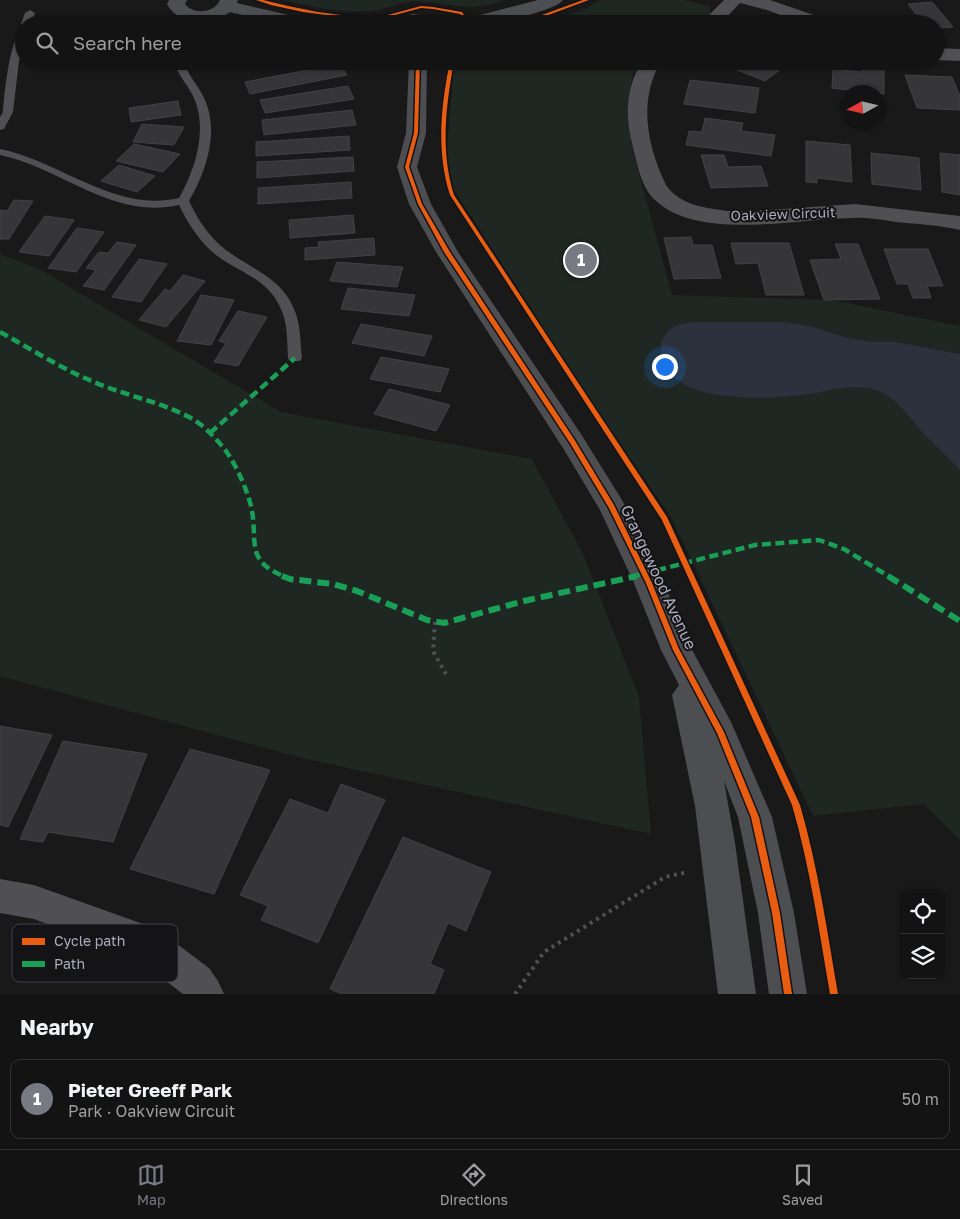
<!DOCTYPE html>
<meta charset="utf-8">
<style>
:root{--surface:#131314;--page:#202022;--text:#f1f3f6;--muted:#9d9ea0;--line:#323234;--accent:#777983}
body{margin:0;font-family:"Golos Text",sans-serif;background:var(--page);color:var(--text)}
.controls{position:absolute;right:15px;bottom:15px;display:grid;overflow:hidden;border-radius:10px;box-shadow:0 1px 4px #0004}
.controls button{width:45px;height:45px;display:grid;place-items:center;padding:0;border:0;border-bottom:1px solid var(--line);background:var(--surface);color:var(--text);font:25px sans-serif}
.compass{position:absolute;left:840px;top:85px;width:45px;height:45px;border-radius:50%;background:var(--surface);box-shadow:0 1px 4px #0004;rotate:262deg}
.you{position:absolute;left:664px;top:366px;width:18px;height:18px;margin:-12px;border:4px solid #fff;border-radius:50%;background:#1a73e8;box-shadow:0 0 0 8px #1a73e833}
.badge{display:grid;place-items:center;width:32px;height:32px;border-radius:50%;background:var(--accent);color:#fff;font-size:16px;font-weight:700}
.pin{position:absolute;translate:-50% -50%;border:2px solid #fff;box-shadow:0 1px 5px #0006}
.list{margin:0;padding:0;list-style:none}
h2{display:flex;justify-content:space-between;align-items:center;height:65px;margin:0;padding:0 20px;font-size:21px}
h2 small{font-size:16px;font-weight:400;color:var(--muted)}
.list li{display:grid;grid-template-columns:32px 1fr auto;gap:15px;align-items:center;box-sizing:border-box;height:80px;margin:0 10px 10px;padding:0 10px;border:1px solid var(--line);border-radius:10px}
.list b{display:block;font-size:19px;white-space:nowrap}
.list p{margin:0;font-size:16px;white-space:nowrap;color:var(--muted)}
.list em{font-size:16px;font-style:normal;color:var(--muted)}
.icon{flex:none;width:28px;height:28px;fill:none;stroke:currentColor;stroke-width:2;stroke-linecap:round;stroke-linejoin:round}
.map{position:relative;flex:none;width:960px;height:994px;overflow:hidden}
.search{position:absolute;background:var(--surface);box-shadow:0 1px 4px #0004;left:15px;right:15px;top:15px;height:55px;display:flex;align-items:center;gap:12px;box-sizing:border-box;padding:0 18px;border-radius:28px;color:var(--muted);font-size:19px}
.sheet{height:155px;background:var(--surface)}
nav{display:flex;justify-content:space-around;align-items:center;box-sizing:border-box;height:70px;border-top:1px solid var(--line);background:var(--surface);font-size:14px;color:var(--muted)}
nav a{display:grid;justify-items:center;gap:2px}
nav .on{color:var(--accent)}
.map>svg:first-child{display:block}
.green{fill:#1f2722}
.water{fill:#2b323d}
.building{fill:#363638;stroke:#424246}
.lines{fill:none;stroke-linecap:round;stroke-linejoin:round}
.path{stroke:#505055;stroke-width:4;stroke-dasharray:3 4.5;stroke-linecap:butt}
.lane{fill:#4f4f54;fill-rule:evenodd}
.street{fill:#4f4f54;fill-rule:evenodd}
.secondary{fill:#4d4e52;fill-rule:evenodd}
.quiet-far1{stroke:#1a9f57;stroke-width:4.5;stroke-dasharray:9 4.5;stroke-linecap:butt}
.quiet{stroke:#1a9f57;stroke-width:6;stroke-dasharray:12 6;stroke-linecap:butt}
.cycleway-casing{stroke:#141316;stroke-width:3}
.cycleway{fill:#e95d12;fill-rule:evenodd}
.labels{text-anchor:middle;stroke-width:4;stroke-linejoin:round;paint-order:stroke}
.far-street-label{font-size:14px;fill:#aaacbb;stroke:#141316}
.street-label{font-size:16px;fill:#aaacbb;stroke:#141316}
.key{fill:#141316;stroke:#414148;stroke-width:1}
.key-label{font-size:14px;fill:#aaacbb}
</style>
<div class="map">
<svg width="960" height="994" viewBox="0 0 960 994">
<rect width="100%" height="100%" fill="#19191a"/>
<path class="green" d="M283,0H503C467,15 442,0 408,2C395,4 383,10 370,11C340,13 312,7 283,0Z
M600,0H685L709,6L711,13L694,24H542L585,9Z
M456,61H642L633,74L628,104L631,144L672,295L832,300L960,326V840L924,804L813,816L672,519L588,396L454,190L446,160L454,64Z
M0,254L39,269L281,412L532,459L584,556L639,697L651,834L302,758L0,676Z"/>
<path class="water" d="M699,322H783L813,327L847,338L871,342H895L960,354V470C950,459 939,449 928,438C914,424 898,398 879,391C855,382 833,390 808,394C777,399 721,400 692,388C681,384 672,376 665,367C659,359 659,343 665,335C674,323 685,323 699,322Z"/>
<path class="building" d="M932,2L953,27L936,28V24H924L908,4Z
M136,16L135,24H66L67,19Z
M714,61H761L781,69L765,81Z
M340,64L347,75L250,94L245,82Z
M862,66L884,68V94L832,88L833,69L862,72Z
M905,75L952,77L960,96V110L917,108Z
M690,80L759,88L755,113L684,104Z
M348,86L354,99L265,113L260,100Z
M178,101L181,115L131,122L129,108Z
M352,110L356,125L264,135L262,120Z
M705,118L743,123L741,131L775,135L771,156L686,145L689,131L702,132Z
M142,124L184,127L174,145L133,142Z
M349,136L350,150L256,156V142Z
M806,141L850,145L852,182L817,178V183L806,182Z
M134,144L180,154L163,172L116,161Z
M871,153L919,158L921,190L872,184Z
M940,153L960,155V195L942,192Z
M701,155H724L728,167L761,166L768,186L711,188Z
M353,157L354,171L257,178V162Z
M119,165L155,176L137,192L101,181Z
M351,182L352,198L258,204V188Z
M14,200L33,201L9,239H0V210L7,211Z
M353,215L355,233L290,238L289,220Z
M45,216L74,220L49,256L19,252Z
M77,228L104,232L76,272L48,268Z
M691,237L693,245H712L721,278L674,279L664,238Z
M374,238L375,255L305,260V248L319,247L318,242Z
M117,242L136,245L104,290L83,286L96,270L86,268L99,252L108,253Z
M731,243H789L804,295H766L758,263L736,264Z
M835,244H858L880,299L824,300L810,260L841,259Z
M884,249H928L943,286H927L931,298H913L908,284H897Z
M139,259L167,264L141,302L112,297Z
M337,262L403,267L397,287L330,281Z
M183,275L205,281L166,327L139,320L165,289L170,291Z
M348,288L415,295L409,316L341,309Z
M201,295L234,300L211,345L177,341Z
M238,311L267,317L238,366L214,362L226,343L219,341Z
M361,324L432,336L424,356L352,343Z
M381,357L449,369L440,392L370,379Z
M389,389L450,405L436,431L374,414Z
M0,726L52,735L8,827L0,825Z
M63,741L147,754L113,842L48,832L43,842L20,839Z
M190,749L270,770L214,894L130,869Z
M341,784L385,800L318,943L261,920L268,906L240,895L290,799L328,813Z
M403,837L491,872L466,931L448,923L430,964L444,970L434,994H342L330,989Z"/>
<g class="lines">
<path class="path" d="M435,622L433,651L447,676
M515,994L544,952L665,877L688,872"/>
<path class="lane" d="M30,10L35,13L31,24H24L23,26L21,24L25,13Z
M24,28V47L19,61L13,112L4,129L0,130V117L3,112C4,97 10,33 24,28Z
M173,61H183C188,75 198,85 204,98C220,131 206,172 189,201C198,220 209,237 226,250C251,269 281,277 294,309C301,324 300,342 302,358L300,361H290L288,358C287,340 288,321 279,305C266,278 238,272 216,255C200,242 188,224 179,205C112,220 62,168 0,155V149C61,161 114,213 179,198C195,170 208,130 194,98C188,85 178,75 173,61Z"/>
<path class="street" d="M724,0H770L828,20L831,24H805L767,10L740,3L720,24H700Z
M936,48L960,49V61L936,60Z
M642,61H661C638,101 647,145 666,185C679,205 706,208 728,211H755L855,204L960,216V230C939,225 917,224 896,222C882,220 868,217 854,218C799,218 699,242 655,200C641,187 638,166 633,148C625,116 625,90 642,61Z
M0,879L34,885L157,929L209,968L218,981L224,994H183L133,956L34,919L0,913Z"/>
<path class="secondary" d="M169,0H187L185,4C193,15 215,13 220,0H238L237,3L310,20L313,24H280L230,12C213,27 178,26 167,4Z
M538,0H563C556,10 503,22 489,24C479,25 468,24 458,24L461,20Z
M413,14L440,18L448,24H388L391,20Z
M409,61H427L426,133L417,167L431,204L458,252L581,434L622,500L664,583L690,646L731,722L772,817L794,913L807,994H769L758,913L738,817L724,781L735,843L756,994H718L695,806L672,695L679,685L661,650L634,583L600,510L563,448L436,252L409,204L397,167L406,133Z"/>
<path class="quiet-far1" d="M0,332C31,349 62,369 94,382C124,395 157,401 187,416C202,423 216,438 226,451C237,467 246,487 251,506C259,541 243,561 286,577
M210,433L295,358
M631,577L755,545L819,540L844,549L890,577"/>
<path class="quiet" d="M282,576L290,579L333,584L357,591L427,620L444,623L524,601L637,576
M888,576L960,621"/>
<g class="cycleway-casing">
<path id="cycleway" d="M256,0H263L288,6L318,12L349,16H384L421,6L433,7L462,12L470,24H466L460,14L433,9L421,8L384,18H349L303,12L271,5Z
M583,0H589L524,24H517Z
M416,61H420L418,133L409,167L422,204L450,252L574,439L614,505L652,583L679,649L724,732L759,817L780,913L792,994H784L772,913L751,817L717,733L673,650L646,583L609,508L570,443L444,252L418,204L405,167L414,133Z
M450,61H454C446,106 440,151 454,195L667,517L800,805C818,867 827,930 838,994H830C819,930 810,867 792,805L662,520L450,195C436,151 441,106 450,61Z"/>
</g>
<use href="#cycleway" class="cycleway"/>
</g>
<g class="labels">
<g class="far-street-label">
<text transform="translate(783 214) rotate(-2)" y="5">Oakview Circuit</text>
</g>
<g class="street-label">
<text transform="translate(659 577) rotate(65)" y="6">Grangewood Avenue</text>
</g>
</g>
<rect x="12" y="924" width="166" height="58" rx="8" class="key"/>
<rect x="22" y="938" width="23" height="7" fill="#e95d12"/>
<rect x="22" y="961" width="23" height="6" fill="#1a9f57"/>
<g class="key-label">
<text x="54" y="946">Cycle path</text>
<text x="54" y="969">Path</text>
</g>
</svg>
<div class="controls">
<button><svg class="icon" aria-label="locate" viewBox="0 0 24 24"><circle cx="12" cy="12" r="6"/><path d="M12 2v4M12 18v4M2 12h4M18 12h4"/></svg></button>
<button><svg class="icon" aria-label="layers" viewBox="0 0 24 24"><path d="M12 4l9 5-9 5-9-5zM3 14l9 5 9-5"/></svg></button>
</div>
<svg class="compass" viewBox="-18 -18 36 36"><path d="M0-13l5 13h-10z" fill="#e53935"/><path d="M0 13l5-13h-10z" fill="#9d9ea0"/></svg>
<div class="you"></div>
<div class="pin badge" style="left:581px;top:260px">1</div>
<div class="search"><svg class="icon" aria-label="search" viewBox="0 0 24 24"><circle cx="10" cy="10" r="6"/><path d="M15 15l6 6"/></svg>Search here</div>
</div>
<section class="sheet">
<h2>Nearby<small></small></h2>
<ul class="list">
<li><span class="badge">1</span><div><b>Pieter Greeff Park</b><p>Park · Oakview Circuit</p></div><em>50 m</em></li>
</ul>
</section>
<nav>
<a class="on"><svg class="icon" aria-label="map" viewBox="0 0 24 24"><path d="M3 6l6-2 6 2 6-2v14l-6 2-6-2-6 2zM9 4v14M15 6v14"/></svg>Map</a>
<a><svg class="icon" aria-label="directions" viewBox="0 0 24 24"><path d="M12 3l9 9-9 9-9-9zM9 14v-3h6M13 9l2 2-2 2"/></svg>Directions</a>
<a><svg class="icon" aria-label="saved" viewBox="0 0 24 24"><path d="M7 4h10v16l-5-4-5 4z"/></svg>Saved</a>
</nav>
